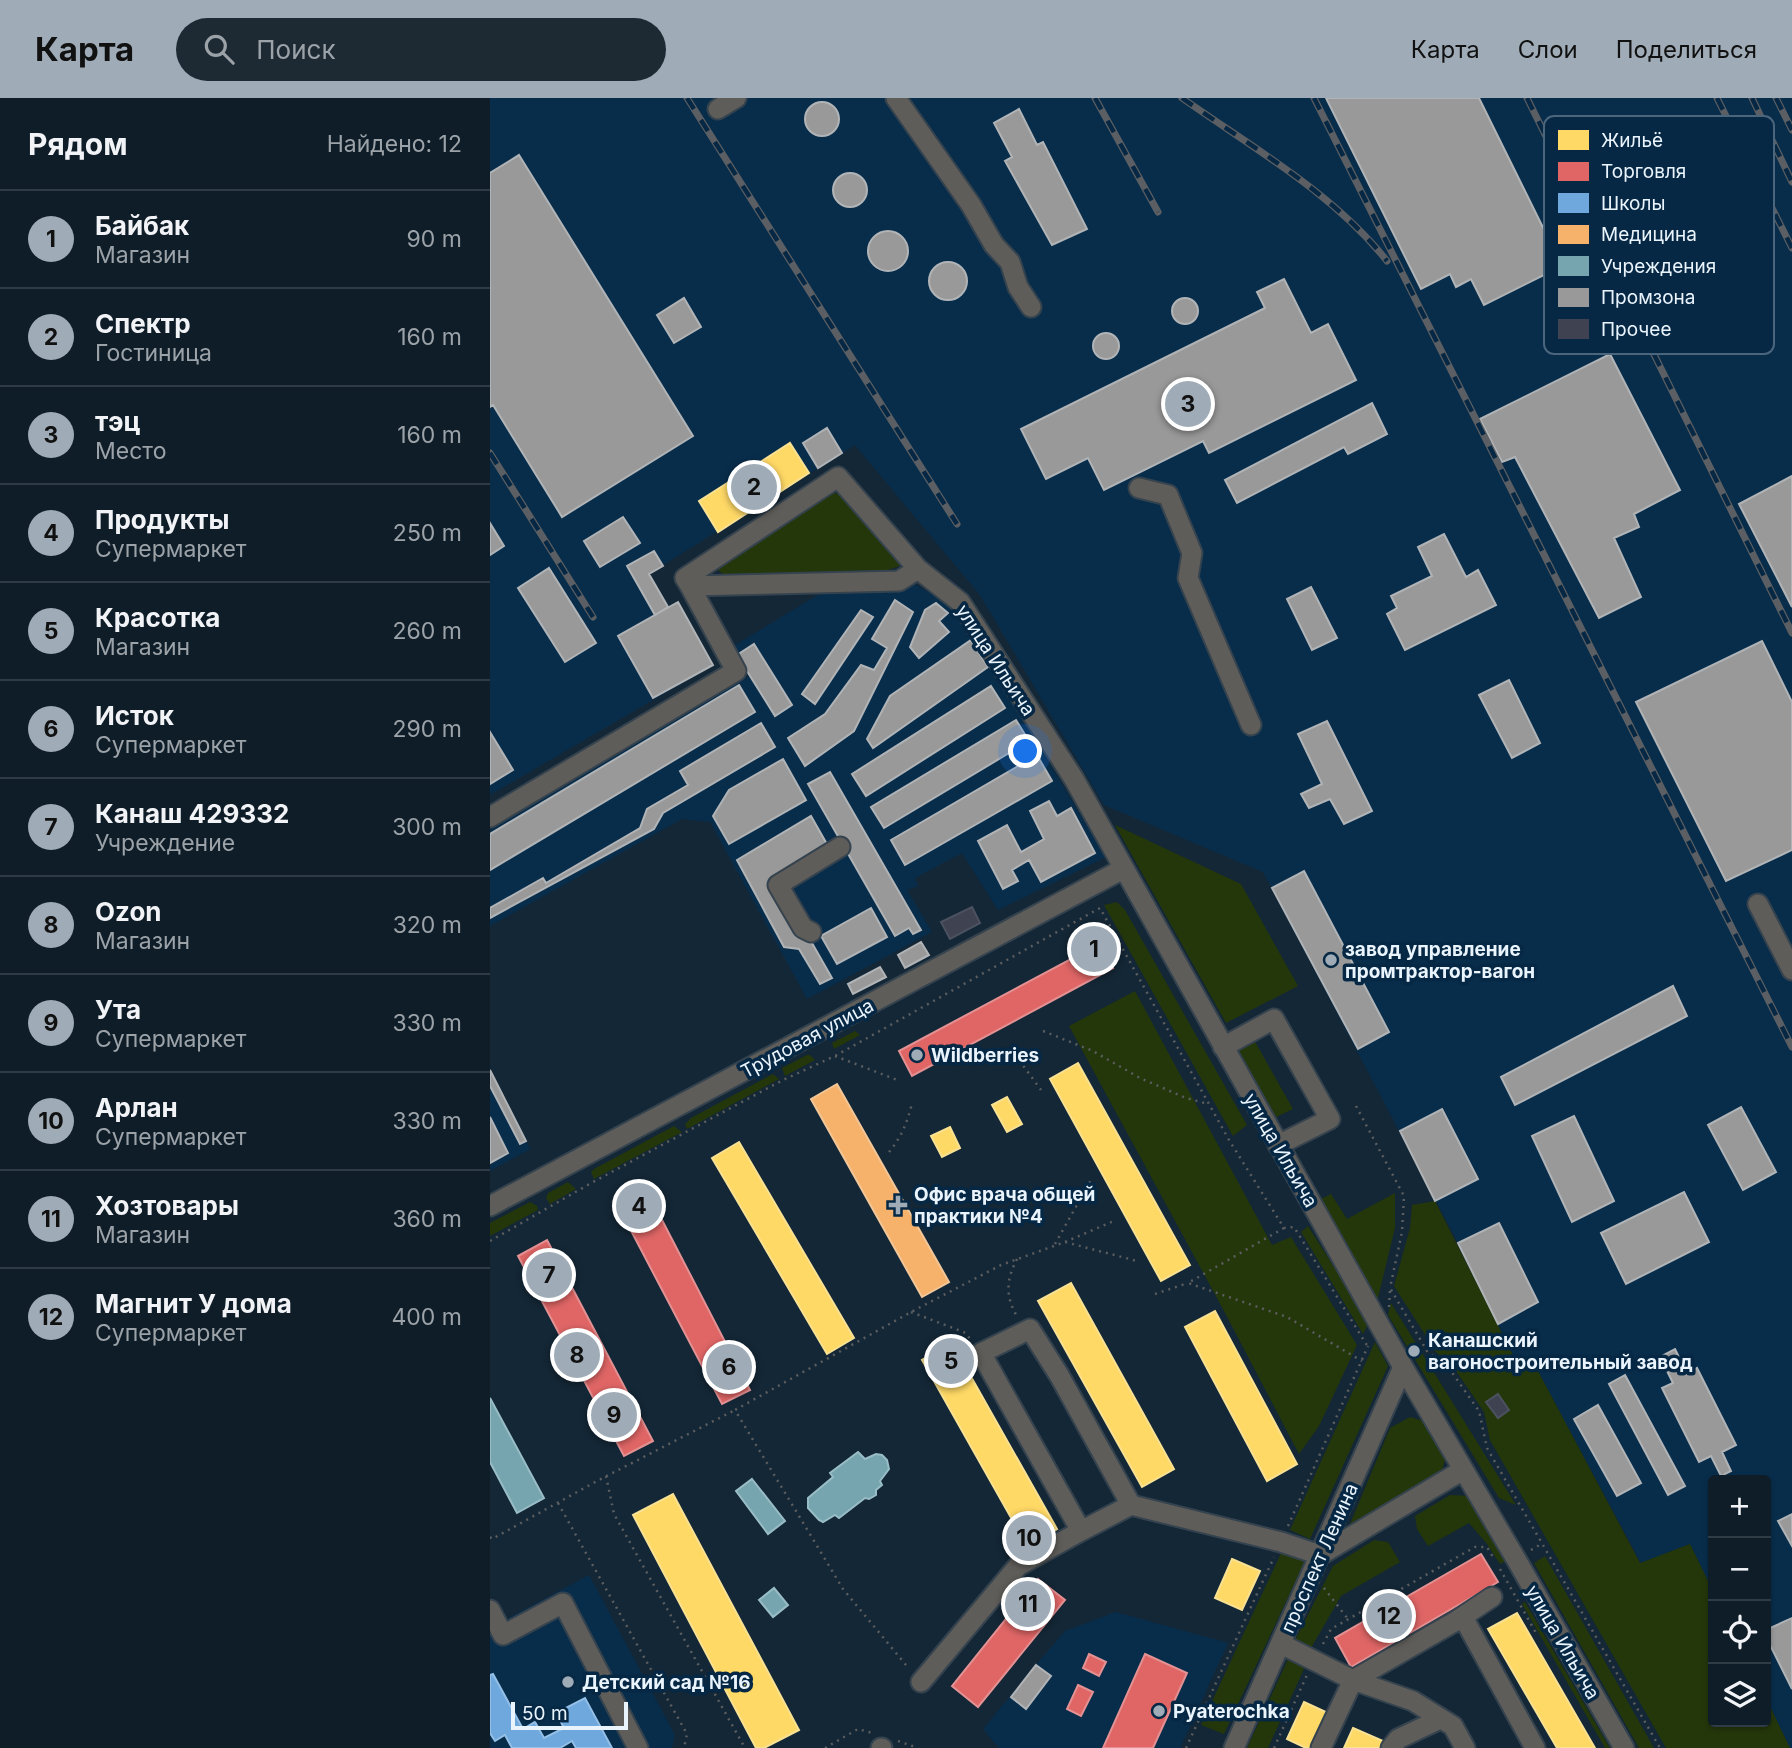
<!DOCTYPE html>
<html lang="ru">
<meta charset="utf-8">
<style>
:root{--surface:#0f1d28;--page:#1d2a34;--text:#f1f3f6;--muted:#9ba2a8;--line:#2f3b45;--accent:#9facb7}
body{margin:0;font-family:Inter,sans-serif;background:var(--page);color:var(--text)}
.controls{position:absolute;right:21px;bottom:21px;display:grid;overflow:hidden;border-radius:7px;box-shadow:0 2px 5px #0004}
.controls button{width:63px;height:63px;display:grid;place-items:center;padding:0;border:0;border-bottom:2px solid var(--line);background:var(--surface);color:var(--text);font:35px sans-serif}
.scale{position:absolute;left:21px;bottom:18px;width:117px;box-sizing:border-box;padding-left:7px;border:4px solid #eaf4fd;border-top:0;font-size:19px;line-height:24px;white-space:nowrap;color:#eaf4fd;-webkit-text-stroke:5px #062844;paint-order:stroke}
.you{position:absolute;left:536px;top:654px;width:24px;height:24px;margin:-18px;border:5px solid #fff;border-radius:50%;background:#1a73e8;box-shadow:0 0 0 10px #1a73e833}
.badge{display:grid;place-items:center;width:46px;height:46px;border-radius:50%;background:var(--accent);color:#111;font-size:23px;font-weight:700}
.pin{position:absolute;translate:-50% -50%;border:4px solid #fff;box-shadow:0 2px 7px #0006}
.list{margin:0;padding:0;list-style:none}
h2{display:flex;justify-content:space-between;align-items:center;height:91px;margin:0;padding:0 28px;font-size:30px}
h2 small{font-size:23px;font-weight:400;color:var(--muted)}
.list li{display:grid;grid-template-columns:46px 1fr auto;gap:21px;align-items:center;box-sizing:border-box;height:98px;padding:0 28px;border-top:2px solid var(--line)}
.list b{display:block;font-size:26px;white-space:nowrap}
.list p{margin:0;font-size:23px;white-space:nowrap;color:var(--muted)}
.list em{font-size:23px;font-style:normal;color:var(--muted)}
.icon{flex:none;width:38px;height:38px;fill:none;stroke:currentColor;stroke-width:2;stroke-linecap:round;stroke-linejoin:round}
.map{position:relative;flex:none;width:1302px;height:1650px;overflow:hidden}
header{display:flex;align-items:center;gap:42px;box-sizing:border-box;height:98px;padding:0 35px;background:var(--accent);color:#111}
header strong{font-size:33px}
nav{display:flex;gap:38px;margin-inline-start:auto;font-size:24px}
.search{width:490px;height:63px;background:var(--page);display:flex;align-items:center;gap:18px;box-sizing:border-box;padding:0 24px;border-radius:38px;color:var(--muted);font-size:26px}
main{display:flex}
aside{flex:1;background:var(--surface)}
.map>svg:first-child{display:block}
.built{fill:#082d4b}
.green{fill:#24370b}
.homes{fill:#ffd966;stroke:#f9e193;stroke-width:2}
.shops{fill:#e06666;stroke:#e39193;stroke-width:2}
.schools{fill:#6fa8dc;stroke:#94bfe6;stroke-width:2}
.health{fill:#f6b26b;stroke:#f2c697;stroke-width:2}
.public{fill:#76a5af;stroke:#99bdc6;stroke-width:2}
.industry{fill:#999;stroke:#b1b4b7;stroke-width:2}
.building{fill:#3e4251;stroke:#4c5160;stroke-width:2}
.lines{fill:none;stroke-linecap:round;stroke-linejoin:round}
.minor-casing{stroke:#35434f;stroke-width:23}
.path{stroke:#5b5d5f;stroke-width:2.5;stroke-dasharray:2 5;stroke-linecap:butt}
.minor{stroke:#5f5d59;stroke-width:19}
.rail-casing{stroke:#5b5f63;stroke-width:7}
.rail{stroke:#062844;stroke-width:4.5;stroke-dasharray:13;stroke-linecap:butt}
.poi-dot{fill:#9facb7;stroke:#062844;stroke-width:2.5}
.labels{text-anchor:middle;stroke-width:7;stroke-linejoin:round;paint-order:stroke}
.street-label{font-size:19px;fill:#eaf4fd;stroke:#062844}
.poi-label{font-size:19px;font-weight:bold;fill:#eaf4fd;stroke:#062844;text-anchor:start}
.key{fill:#062844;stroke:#4a657c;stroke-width:2}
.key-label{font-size:19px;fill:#eaf4fd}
</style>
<header>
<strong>Карта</strong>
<div class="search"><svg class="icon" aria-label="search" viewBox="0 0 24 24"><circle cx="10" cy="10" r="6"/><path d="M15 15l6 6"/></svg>Поиск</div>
<nav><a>Карта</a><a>Слои</a><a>Поделиться</a></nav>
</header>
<main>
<aside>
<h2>Рядом<small>Найдено: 12</small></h2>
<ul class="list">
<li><span class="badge">1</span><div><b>Байбак</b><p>Магазин</p></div><em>90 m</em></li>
<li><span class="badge">2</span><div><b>Спектр</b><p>Гостиница</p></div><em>160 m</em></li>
<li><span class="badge">3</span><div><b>тэц</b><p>Место</p></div><em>160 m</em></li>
<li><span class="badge">4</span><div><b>Продукты</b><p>Супермаркет</p></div><em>250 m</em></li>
<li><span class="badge">5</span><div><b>Красотка</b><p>Магазин</p></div><em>260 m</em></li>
<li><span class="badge">6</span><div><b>Исток</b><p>Супермаркет</p></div><em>290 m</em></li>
<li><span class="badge">7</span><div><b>Канаш 429332</b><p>Учреждение</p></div><em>300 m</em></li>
<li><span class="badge">8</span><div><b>Ozon</b><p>Магазин</p></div><em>320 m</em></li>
<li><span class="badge">9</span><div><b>Ута</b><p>Супермаркет</p></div><em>330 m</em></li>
<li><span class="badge">10</span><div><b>Арлан</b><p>Супермаркет</p></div><em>330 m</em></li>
<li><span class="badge">11</span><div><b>Хозтовары</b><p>Магазин</p></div><em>360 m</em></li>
<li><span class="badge">12</span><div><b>Магнит У дома</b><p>Супермаркет</p></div><em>400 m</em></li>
</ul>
</aside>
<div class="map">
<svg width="1302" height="1650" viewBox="0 0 1302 1650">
<rect width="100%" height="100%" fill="#142736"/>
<path class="built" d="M0,0H1302V1650H1300L1276,1600V1382H1223V1493L1200,1446L1151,1465L1048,1273L1025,1261L968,1145L773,774L614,707L490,497L365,347L159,476L178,509L188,504L223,567L0,697Z
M424,486L465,509L616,759L508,812L472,755L425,780L428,788L417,792L442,834L317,901L220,724L192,721L0,828V732L259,578L242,549L339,490Z
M0,972L40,1051L0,1073Z
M99,1477L185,1637L182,1650H0V1530Z
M626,1514L738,1545L690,1650H509L493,1631L546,1567L575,1533Z"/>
<path class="green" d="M350,395L408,456L410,468L398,472L233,476L228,472L230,466L337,396Z
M625,727L751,786L808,888L736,925Z
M627,804L635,812L757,1027L743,1038L614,807Z
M645,893L782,1147L801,1139L867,1247L829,1328L809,1356L734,1213L579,928Z
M365,933L370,937L344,951L342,945Z
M763,940L803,1011L786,1019L747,949Z
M317,957H320L325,962L295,978L292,970Z
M283,976L289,981L197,1031L195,1026L201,1020Z
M184,1028L192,1034L104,1081L101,1074L104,1071Z
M78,1084L86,1091L60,1106L56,1100L58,1095Z
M905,1095V1130L887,1204L829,1102L841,1096L857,1121Z
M945,1103L1025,1261L1048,1273L1150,1465L1200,1446L1223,1493V1624H1276V1600L1300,1650H1176L1000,1342L994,1314L962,1267L946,1254L904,1188L920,1130L922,1107Z
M40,1104L47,1108L48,1112L0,1138V1125Z
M818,1128L879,1224L873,1236L811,1134Z
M901,1205L1026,1407L1009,1400L898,1217Z
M885,1244L898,1268L820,1441L800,1432Z
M920,1319L934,1323L956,1358L952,1373L867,1425L860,1426L900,1330Z
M960,1397L982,1398L1018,1462L1010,1466L997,1446L979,1425L938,1448L927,1431L925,1418Z
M884,1442L898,1444L910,1464L851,1498L821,1550L805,1542L843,1468Z
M792,1453L810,1459L814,1465L734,1636L711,1627Z
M1055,1458L1164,1650H1149L1044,1465Z
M1035,1504L1120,1650H1115L1032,1506Z
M799,1559L812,1564L814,1571L778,1650H757Z"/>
<path class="homes" d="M300,345L319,375L228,434L209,403Z
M588,965L700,1167L671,1183L560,981Z
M517,999L532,1026L517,1034L502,1007Z
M460,1029L470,1050L452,1059L441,1038Z
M249,1044L364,1240L337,1256L222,1060Z
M581,1185L684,1371L652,1389L548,1203Z
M725,1213L807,1366L777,1383L695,1229Z
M462,1245L567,1431L537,1448L432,1262Z
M183,1396L309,1632L274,1650H266L143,1417Z
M742,1461L770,1473L752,1512L725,1500Z
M1027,1515L1105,1650H1067L998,1531Z
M814,1604L838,1615L822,1650H816L797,1641Z
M863,1630L893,1643L890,1650H854Z"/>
<path class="shops" d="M609,846L623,870L422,978L409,953Z
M156,1091L260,1292L232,1306L127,1106Z
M57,1142L163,1343L134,1358L28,1158Z
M991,1456L1008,1484L861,1569L845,1540Z
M548,1481L575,1502L488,1609L462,1588Z
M599,1556L616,1564L609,1578L593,1570Z
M655,1556L697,1575L663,1650H613Z
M588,1587L603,1594L591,1618L577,1611Z"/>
<path class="schools" d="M3,1576L33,1631L45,1624L54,1640L74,1630L66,1615L95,1600L122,1650H86L82,1643L70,1650H22L15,1637L5,1643L0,1635V1577Z"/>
<path class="health" d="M347,986L459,1184L432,1199L321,1001Z"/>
<path class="public" d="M0,1300L54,1400L27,1415L0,1364Z
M368,1354L375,1361L386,1356L392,1357L397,1362L399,1371L390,1383L392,1387L386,1392V1397L379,1401L375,1400L349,1420L345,1417L333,1424L329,1422L318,1410V1400L343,1379L340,1375Z
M262,1381L295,1423L278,1436L246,1393Z
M284,1490L298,1507L283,1519L269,1502Z"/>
<path class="industry" d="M836,0H989L1072,168L994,207L981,181L966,189L960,176L931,191Z
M315 21a17 17 0 1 1 34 0a17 17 0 1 1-34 0Z
M529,11L547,47L553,44L597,131L562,147L515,63L522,59L504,25Z
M29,57L203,338L72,419L3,307L0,309V75Z
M343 92a17 17 0 1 1 34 0a17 17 0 1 1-34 0Z
M378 153a20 20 0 1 1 40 0a20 20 0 1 1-40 0Z
M439 183a19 19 0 1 1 38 0a19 19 0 1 1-38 0Z
M794,181L821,235L838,226L866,282L719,355L713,343L614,392L598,360L556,381L531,331L775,210L767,194Z
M682 213a13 13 0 1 1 26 0a13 13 0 1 1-26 0Z
M194,200L211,229L184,245L167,217Z
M603 248a13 13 0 1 1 26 0a13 13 0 1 1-26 0Z
M1120,256L1190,392L1144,416L1149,429L1124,440L1151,499L1109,520L1025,359L1012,364L990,321Z
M882,305L897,336L858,356L854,349L747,405L735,382Z
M337,330L352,355L328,370L313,345Z
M1302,378V509L1249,406Z
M133,419L150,445L110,469L94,443Z
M0,425L14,448L0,457Z
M954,436L976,479L988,472L1006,507L915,552L897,516L907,510L901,498L942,478L928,449Z
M164,453L173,468L159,476L178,509L165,517L137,468Z
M59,470L106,545L75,564L28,490Z
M821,489L847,540L822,552L797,501Z
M405,502L423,514L364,633L315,668L298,640L335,616L371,567L384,572L397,550L382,541Z
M188,504L223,567L163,600L128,538Z
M446,505L458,515L449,523L459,534L429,560L420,549L435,512Z
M371,512L383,519L325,606L312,596Z
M481,542L498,569L383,650L377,641L400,598Z
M1272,543L1302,604V752L1236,783L1146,604Z
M264,546L302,607L285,618L247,557Z
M1019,582L1050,645L1022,660L989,597Z
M249,587L265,614L0,772V736Z
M501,588L515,610L376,698L362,676Z
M526,622L539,643L394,730L381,709Z
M837,623L882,713L854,726L840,701L819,710L811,696L832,686L808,636Z
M271,625L285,649L173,715L164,731L0,820V810L53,780L56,785L150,730L157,711L198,687L190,673Z
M0,634L23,672L0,686Z
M547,657L562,683L415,767L401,742Z
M293,661L316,702L239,746L223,718L239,692Z
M340,674L431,832L423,836L419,830L405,838L318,686Z
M559,703L567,718L581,710L605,755L551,784L539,762L522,772L528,783L513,791L488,743L517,727L531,754L554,741L540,713Z
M321,718L338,748L281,784L318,838L342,880L330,886L309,851L294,849L247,762Z
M814,773L899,934L868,951L782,790Z
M381,810L397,839L347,866L331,838Z
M431,844L439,857L415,870L408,857Z
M390,869L396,879L363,896L358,886Z
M1183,888L1197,918L1025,1007L1011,979Z
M0,972L36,1043L30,1046L0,988Z
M1251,1009L1286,1074L1253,1092L1218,1027Z
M952,1011L988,1081L945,1103L910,1033Z
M1084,1018L1124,1103L1082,1124L1042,1038Z
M0,1019L18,1055L0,1065Z
M1194,1094L1219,1144L1136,1186L1111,1135Z
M1009,1125L1048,1204L1008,1226L968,1145Z
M1185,1251L1197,1276L1207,1270L1246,1347L1232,1354L1241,1373L1231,1378L1221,1358L1209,1364L1172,1290L1183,1285L1170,1259Z
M1135,1277L1195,1388L1178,1397L1119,1286Z
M1108,1307L1151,1385L1127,1398L1084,1321Z
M1302,1416V1448L1288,1423Z
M1302,1520V1591L1276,1539V1532Z
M546,1567L561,1578L536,1611L521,1599Z"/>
<path class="building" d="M482,809L490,825L460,841L451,824Z
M1008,1296L1019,1312L1008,1320L996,1304Z"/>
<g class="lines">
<g class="minor-casing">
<path id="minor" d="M406,0L481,107L504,147L520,164L528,189L541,209
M228,11L246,0
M649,390L678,397L702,455L698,480L761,627
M428,471L409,483L200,488L195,480L348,379L428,471L470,504L584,681L913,1269L1026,1461L1134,1650
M0,719L246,573L200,488
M1268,806L1302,872
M321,834L313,830L288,787L350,749
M733,949L784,921L840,1021L788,1047
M0,1108L633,771
M641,1407L591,1433L491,1255L540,1231L569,1277L641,1407L791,1444L830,1457L973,1372
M0,1512L13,1537L73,1505L148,1650
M973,1519L1045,1650
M791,1546L863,1582L923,1603L963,1628L975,1650
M431,1584L528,1468L591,1433
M391,1650H392
M744,1650L913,1269
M831,1650L863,1582L966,1523L1002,1499
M901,1650L908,1641L950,1621"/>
</g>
<path class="path" d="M553,933L603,953L650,980L696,1000L718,1006
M521,951L551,992
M345,958L410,983
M866,1008L914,1098L912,1134L900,1190
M399,1054C411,1040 418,1023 422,1005
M794,1130L698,1185L797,1219L872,1263
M0,1143L103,1084L293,982L345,958L610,810L739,1042L794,1130L804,1129L878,1249
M575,1144L624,1123
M565,1146L601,1082
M527,1161C516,1182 515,1199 528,1220
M665,1196L698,1185
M899,1209L900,1190L937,1253L961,1273L989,1313L997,1350L1170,1650
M421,1214L476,1235L480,1241
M116,1378L124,1416L255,1650
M68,1405L197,1636L194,1650
M798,1428L878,1248
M0,1439L2,1441L107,1383L245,1312
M1041,1452L1053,1445
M1010,1471L1046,1535
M834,1490L858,1521
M833,1546L841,1531L985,1449H997L1003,1459
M416,1567L353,1491L245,1312L421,1214L511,1167L575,1144L647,1163
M408,1643L428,1650
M335,1650L368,1631L382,1635
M696,1650L784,1459
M784,1650L817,1577"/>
<use href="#minor" class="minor"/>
<g class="rail-casing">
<path id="rail" d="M197,0L467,426
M605,0L668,114
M692,0C763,50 843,95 897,163
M824,0L1302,949
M1037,0L1302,535
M1227,0L1302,150
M1262,0L1302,84
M1286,0L1302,32
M0,355L103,519"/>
</g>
<use href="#rail" class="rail"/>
</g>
<g class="poi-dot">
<circle cx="841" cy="862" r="7"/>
<circle cx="427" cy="957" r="7"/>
<path d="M404.5 1096.5h7v7h7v7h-7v7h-7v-7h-7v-7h7z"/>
<circle cx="924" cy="1253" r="7"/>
<circle cx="78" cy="1584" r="7"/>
<circle cx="669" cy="1613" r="7"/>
</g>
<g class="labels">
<g class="street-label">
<text transform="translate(506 562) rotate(57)" y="7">улица Ильича</text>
<text transform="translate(317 940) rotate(-28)" y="7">Трудовая улица</text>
<text transform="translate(791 1052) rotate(60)" y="7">улица Ильича</text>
<text transform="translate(829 1460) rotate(-66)" y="7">проспект Ленина</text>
<text transform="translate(1073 1544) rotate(60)" y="7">улица Ильича</text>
</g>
<g class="poi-label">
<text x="855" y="858">завод управление<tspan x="855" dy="22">промтрактор-вагон</tspan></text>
<text x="441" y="964">Wildberries</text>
<text x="424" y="1103">Офис врача общей<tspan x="424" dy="22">практики №4</tspan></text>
<text x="938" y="1249">Канашский<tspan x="938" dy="22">вагоностроительный завод</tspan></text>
<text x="92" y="1591">Детский сад №16</text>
<text x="683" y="1620">Pyaterochka</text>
</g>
</g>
<rect x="1054" y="18" width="230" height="238" rx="10" class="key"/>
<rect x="1068" y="32" width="31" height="20" fill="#ffd966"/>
<rect x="1068" y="64" width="31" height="19" fill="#e06666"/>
<rect x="1068" y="95" width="31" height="20" fill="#6fa8dc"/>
<rect x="1068" y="127" width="31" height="19" fill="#f6b26b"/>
<rect x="1068" y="158" width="31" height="20" fill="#76a5af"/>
<rect x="1068" y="190" width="31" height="19" fill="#999"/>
<rect x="1068" y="221" width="31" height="20" fill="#3e4251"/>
<g class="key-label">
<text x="1111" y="49">Жильё</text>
<text x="1111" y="80">Торговля</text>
<text x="1111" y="112">Школы</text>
<text x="1111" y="143">Медицина</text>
<text x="1111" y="175">Учреждения</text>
<text x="1111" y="206">Промзона</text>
<text x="1111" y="238">Прочее</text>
</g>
</svg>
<div class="controls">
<button>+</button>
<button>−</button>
<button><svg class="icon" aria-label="locate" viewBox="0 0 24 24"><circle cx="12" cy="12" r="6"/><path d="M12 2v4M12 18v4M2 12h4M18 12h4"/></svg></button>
<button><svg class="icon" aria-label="layers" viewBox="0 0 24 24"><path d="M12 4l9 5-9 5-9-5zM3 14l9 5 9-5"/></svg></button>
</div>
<div class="scale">50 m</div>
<div class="you"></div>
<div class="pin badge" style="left:604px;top:851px">1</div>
<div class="pin badge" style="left:264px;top:389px">2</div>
<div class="pin badge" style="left:698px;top:306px">3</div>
<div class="pin badge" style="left:149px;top:1108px">4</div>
<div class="pin badge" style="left:461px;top:1263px">5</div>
<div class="pin badge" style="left:239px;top:1269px">6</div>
<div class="pin badge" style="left:59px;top:1177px">7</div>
<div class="pin badge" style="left:87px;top:1257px">8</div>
<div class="pin badge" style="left:124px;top:1317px">9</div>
<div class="pin badge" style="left:539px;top:1440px">10</div>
<div class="pin badge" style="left:538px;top:1506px">11</div>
<div class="pin badge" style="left:899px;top:1518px">12</div>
</div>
</main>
